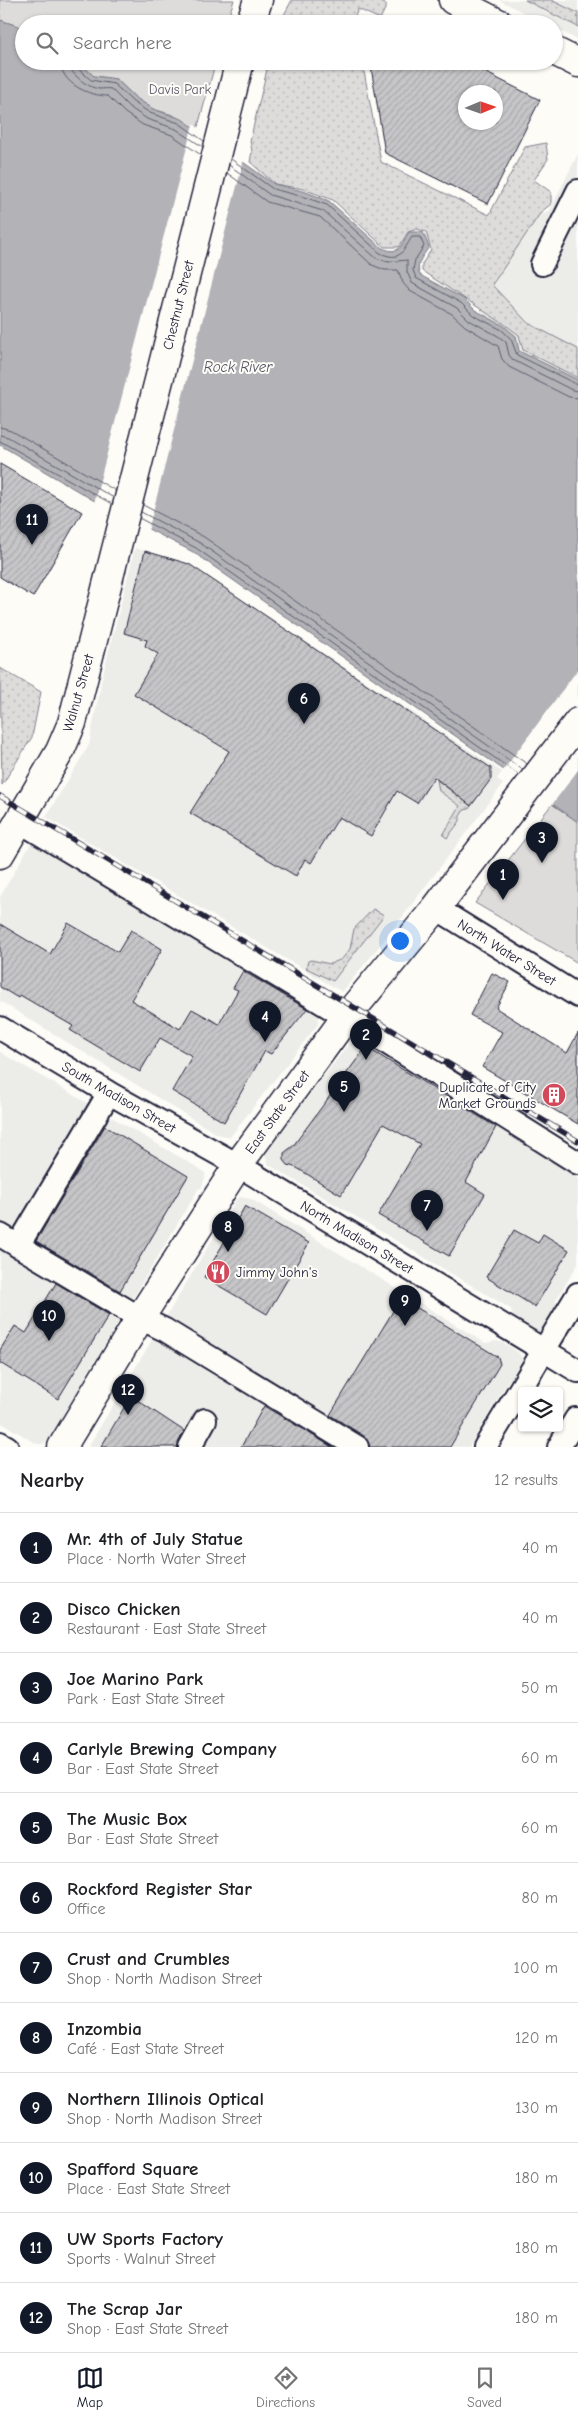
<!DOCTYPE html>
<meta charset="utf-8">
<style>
:root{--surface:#fff;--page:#f2f2f2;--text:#202124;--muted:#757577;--line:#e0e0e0;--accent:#111827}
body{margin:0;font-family:"Comic Neue",sans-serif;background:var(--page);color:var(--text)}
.controls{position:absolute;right:15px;bottom:15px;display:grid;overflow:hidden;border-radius:5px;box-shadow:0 1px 4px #0004}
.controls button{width:45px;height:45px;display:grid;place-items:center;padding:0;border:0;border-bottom:1px solid var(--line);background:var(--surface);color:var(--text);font:25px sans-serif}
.compass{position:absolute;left:458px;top:85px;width:45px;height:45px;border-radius:50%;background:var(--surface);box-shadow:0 1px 4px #0004;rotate:88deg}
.you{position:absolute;left:399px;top:940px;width:18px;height:18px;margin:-12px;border:4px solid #fff;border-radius:50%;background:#1a73e8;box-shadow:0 0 0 8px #1a73e833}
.badge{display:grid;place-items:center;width:32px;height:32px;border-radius:50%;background:var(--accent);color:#fff;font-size:16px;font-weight:700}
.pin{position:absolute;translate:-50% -41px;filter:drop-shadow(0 1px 2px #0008)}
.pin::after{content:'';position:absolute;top:26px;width:18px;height:15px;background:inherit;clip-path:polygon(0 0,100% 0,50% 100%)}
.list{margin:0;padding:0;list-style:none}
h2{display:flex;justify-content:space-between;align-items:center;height:65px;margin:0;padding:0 20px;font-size:21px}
h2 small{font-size:16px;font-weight:400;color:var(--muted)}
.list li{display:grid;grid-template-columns:32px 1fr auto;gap:15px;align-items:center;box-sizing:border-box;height:70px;padding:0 20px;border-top:1px solid var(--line)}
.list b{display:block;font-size:19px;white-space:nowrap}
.list p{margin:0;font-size:16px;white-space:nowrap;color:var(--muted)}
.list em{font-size:16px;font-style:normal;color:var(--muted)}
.icon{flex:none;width:28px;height:28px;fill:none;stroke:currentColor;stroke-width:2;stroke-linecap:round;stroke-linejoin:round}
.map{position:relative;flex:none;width:578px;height:1447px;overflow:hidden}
.search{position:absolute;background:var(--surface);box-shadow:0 1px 4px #0004;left:15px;right:15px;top:15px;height:55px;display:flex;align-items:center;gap:12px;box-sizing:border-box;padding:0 18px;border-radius:28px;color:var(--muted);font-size:19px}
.sheet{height:905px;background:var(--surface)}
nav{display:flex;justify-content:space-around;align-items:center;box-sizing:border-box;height:70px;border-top:1px solid var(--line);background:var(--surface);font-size:14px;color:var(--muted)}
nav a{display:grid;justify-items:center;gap:2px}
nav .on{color:var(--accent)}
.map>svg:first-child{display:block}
.built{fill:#ecece9}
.grass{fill:url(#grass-dots);stroke:#807f8b}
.green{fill:#dddcdb;stroke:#807f8b}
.water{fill:#b2b2b7;stroke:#787885}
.pier{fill:#fdfcf7}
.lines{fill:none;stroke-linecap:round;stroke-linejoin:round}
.shore{stroke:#5c5c6d;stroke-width:1}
.building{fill:url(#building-hatch);stroke:#22223b;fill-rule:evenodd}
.minor-casing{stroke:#22223b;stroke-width:26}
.major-casing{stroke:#22223b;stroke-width:31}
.minor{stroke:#fdfcf7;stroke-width:22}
.major{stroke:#fdfcf7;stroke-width:28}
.rail-casing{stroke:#22223b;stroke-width:5.5}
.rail{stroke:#fdfcf7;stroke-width:4;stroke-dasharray:11;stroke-linecap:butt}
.labels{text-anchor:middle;stroke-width:4;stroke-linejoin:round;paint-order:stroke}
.park-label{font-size:14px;fill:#5a5a6b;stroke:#fdfcf7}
.street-label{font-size:14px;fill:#22223b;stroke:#fdfcf7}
.poi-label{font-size:14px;fill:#22223b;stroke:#fdfcf7;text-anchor:end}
.water-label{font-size:15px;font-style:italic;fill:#545466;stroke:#fdfcf7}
</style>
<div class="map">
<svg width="578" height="1447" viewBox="0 0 578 1447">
<defs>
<pattern id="grass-dots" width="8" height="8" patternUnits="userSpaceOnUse" patternTransform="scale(1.25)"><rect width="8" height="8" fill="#dddcdb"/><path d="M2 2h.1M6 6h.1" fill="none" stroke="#bdbcbd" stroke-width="1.8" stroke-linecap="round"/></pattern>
<pattern id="building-hatch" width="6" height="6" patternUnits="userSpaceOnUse" patternTransform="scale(1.25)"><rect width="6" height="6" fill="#c6c6c8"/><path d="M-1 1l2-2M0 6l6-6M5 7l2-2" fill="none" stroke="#aaaaad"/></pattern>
</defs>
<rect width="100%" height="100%" fill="#fdfcf7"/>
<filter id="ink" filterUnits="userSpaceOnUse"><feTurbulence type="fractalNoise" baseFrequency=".02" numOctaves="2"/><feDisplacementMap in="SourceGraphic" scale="10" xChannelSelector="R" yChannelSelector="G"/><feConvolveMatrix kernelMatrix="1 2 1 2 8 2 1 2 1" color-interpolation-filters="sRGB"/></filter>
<g filter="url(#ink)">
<path class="built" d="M499,0H578V40L554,28V24H546Z
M578,154V380L519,351L504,326L480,313L531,212L544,213L550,210Z
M135,548L189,564L502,772L497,779L503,784L394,928L342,992L46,817L89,745L102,678Z
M31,843L308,1005L319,1017L318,1024L230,1137L217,1134L0,1001V897Z
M361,1036L578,1171V1264L556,1300L555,1313L540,1332H535L514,1320L511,1309L269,1165L265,1155L270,1147L353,1038Z
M0,1052L200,1169L205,1173V1178L201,1189L199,1188L48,1440L43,1444H37L0,1422Z
M240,1197L251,1199L485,1343L496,1341L504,1343L519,1353L523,1361L516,1377L509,1380L469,1447H88L236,1200Z"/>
<path class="grass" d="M292,0H377L387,5L380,19L358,9L352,24H279Z
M525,0H551L578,13V27Z
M269,61H362L381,162L489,215L525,147L546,143L548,159L534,180L551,192V204L541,212L492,285L528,323L578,349V378L523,350L519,335L507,326L422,271V264L431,250L426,232L417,229L408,232L399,247H384L333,200L303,189L275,184L250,162L252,151L250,141Z
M0,668L41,692L32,737L2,785Z
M437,780L471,806L469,809L464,810L460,816V821L447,838L443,835L460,806L439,791Z
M373,909L384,915L333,981L306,968L308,961L311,960L330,964L342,959L350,949L354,929Z"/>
<path class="green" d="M0,0H234L226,24H24V28L0,20Z
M77,61H216L197,130L173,115L153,109L136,98L116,79L94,76Z
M552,804L578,822V963L475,903Z"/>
<path class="water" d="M0,20L24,28V61H77L94,76L116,79L136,98L153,109L182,119L274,184L306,192L329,201L382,248C401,256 401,245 409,232H423L429,247C423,256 415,264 420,275L464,299L475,310L504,326L516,336L519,351L578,380V822L193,552L98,503L0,445Z"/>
<path class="pier" d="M193,124L244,159L148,531L94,503Z
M578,669V770L551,806L502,772Z"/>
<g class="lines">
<path class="shore" d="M60,61C61,84 89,96 108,96L125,113L143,125L172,135L201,155
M68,61C69,74 87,87 99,89C104,89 107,88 111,89L129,107L147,119L176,129L203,147
M74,61L76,67L91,80L114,84L133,102L150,113L179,123L204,141
M231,159L273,189L304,197L327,205L380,253C401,262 402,252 412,237H420L424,246L415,260L413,270L416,278L461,303L473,315L502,330L511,339L517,355L578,385
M229,165L270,195L323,211L376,258L388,262L407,260V272L412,283L457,308L469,320L498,336L506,342L509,355L513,360L572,390L578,391
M227,173L267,202L320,217L372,265L385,270H398L403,283L410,291L452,314L465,326L498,346L502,359L509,367L569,397L578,398
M0,427L11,430L116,491
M0,435L8,437L114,498
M0,441L112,504
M143,505L204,537L527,764
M141,512L200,543L523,770
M139,518L196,548L519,775"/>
</g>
<path class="building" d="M370,61H463L540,100L488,204L385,153ZM466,92H496V122H466Z
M0,464L82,512L33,597L0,577Z
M145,551L189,564L491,768V779L471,806L434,777L417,803L397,791L371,836L339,817L311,863L305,859L296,876L190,813L229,751L134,694L158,654L145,646L147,640L124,633Z
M68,923L118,952L131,930L162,949L131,1000L180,1029L192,1009L219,1024L238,990L233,988L243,971L307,1009L271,1054L265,1051L224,1122L172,1091L192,1056L160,1038L140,1072L70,1030L73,1026L20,995L18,998L0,987V924L50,954Z
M492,973L510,982L496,1008L567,1053L578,1033V1124L482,1067L502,1032L470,1015Z
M366,1047L496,1127L466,1182L485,1194L449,1256L378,1215L420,1144L383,1124L341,1195L297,1168L288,1165L284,1160V1153L293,1146Z
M105,1126L188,1176L120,1291L36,1241Z
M245,1206L309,1243L267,1314L204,1277Z
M514,1230L538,1243L543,1234L569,1250L535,1307L486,1277Z
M56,1283L109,1315L58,1399L0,1363V1350L15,1326L26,1333Z
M401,1298L498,1357L500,1364L450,1447H370L364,1436L330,1415Z
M131,1396L184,1431L177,1447H101Z
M264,1406L332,1447H241Z"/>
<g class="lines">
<g class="minor-casing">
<path id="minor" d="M542,264L578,191
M19,821L346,1017L578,1163
M436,908L578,996
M0,1028L109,1093L238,1165L578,1371
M0,1235L140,1318L165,1330L357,1447
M18,1246L109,1093
M0,1443L7,1447
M190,1447L205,1420
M485,1447L578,1294
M559,1447L576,1419L578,1421"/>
</g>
<g class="major-casing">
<path id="major" d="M453,0L500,24
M250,24L258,0
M554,51L578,63
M0,854L60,751L72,723L240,61
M62,1447L140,1318L238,1165L346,1017L436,908L578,722"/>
</g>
<use href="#minor" class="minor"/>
<use href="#major" class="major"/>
<g class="rail-casing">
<path id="rail" d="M0,796L578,1141"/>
</g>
<use href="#rail" class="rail"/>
</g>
</g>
<defs>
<g id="building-disc" transform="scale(1.25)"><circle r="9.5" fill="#d1495b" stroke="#fdfcf7"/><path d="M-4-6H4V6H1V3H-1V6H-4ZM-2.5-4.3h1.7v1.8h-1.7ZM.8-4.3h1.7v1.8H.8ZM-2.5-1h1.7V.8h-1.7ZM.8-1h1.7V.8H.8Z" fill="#fff"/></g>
<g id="restaurant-disc" transform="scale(1.25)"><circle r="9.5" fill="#d1495b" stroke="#fdfcf7"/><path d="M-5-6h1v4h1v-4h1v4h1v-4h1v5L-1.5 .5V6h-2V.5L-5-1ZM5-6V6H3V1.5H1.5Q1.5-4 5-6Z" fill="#fff"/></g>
</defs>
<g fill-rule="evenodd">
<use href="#building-disc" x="554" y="1095"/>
<use href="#restaurant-disc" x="218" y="1272"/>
</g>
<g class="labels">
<g class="park-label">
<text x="180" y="94">Davis Park</text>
</g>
<g class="street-label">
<text transform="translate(178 305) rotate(-76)" y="5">Chestnut Street</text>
<text transform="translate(78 693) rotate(-74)" y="5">Walnut Street</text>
<text transform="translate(507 952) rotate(32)" y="5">North Water Street</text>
<text transform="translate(119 1097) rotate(30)" y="5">South Madison Street</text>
<text transform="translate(277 1112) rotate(-54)" y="5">East State Street</text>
<text transform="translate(357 1237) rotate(31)" y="5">North Madison Street</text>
</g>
<g class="poi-label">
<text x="536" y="1092">Duplicate of City<tspan x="536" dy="16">Market Grounds</tspan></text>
<text x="236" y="1277" text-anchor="start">Jimmy John's</text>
</g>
<g class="water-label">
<text x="238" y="372">Rock River</text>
</g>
</g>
</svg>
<div class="controls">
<button><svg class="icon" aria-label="layers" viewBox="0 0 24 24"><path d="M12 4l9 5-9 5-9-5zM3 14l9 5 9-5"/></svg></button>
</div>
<svg class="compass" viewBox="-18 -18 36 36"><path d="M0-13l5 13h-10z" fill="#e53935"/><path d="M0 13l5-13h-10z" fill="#757577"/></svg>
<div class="you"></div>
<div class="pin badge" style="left:503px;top:900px">1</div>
<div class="pin badge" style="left:366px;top:1060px">2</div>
<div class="pin badge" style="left:542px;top:863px">3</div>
<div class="pin badge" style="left:265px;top:1042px">4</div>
<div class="pin badge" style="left:344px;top:1112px">5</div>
<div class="pin badge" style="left:304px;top:724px">6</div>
<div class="pin badge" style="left:427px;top:1231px">7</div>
<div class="pin badge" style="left:228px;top:1252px">8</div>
<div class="pin badge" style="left:405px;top:1326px">9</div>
<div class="pin badge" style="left:49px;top:1341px">10</div>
<div class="pin badge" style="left:32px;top:545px">11</div>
<div class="pin badge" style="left:128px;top:1415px">12</div>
<div class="search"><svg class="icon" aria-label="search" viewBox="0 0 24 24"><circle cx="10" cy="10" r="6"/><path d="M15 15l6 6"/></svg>Search here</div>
</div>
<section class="sheet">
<h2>Nearby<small>12 results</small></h2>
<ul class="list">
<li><span class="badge">1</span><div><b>Mr. 4th of July Statue</b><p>Place · North Water Street</p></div><em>40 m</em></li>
<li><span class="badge">2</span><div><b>Disco Chicken</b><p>Restaurant · East State Street</p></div><em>40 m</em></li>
<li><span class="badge">3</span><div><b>Joe Marino Park</b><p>Park · East State Street</p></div><em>50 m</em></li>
<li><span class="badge">4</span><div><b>Carlyle Brewing Company</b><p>Bar · East State Street</p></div><em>60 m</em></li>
<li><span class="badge">5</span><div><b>The Music Box</b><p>Bar · East State Street</p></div><em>60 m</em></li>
<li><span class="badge">6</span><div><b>Rockford Register Star</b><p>Office</p></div><em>80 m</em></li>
<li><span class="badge">7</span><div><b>Crust and Crumbles</b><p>Shop · North Madison Street</p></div><em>100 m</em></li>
<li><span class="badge">8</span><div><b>Inzombia</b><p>Café · East State Street</p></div><em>120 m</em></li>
<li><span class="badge">9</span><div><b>Northern Illinois Optical</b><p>Shop · North Madison Street</p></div><em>130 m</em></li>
<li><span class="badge">10</span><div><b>Spafford Square</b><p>Place · East State Street</p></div><em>180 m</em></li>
<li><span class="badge">11</span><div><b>UW Sports Factory</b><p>Sports · Walnut Street</p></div><em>180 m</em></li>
<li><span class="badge">12</span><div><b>The Scrap Jar</b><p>Shop · East State Street</p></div><em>180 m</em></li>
</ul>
</section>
<nav>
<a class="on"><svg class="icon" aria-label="map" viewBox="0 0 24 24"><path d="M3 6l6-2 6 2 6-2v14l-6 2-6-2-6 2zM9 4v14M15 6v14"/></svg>Map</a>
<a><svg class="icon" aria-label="directions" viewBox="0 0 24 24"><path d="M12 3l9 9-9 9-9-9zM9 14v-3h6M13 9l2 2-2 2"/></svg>Directions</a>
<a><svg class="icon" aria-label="saved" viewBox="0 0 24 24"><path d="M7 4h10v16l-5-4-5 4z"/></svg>Saved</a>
</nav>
